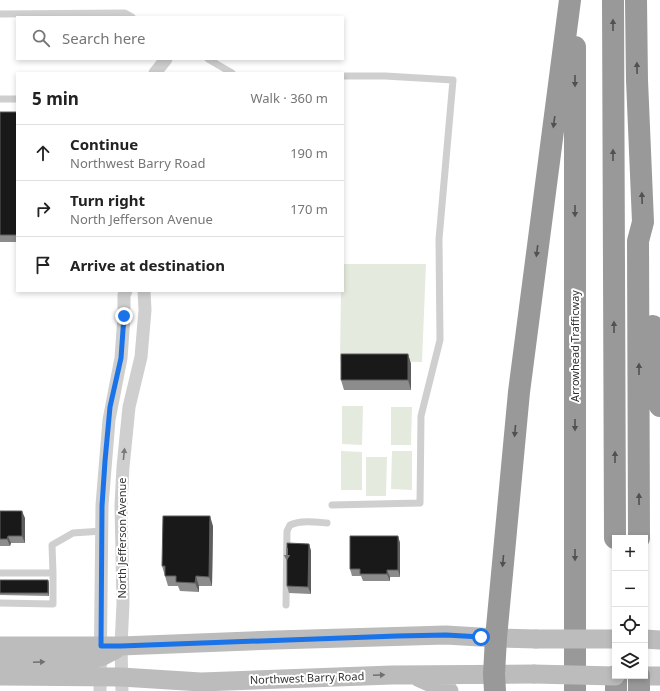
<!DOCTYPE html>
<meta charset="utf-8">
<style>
:root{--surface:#fff;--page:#f2f2f2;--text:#222;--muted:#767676;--line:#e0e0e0}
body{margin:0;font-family:"Noto Sans",sans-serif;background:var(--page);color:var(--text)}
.controls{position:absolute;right:12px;bottom:12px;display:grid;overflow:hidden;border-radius:0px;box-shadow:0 2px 6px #0003}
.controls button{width:36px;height:36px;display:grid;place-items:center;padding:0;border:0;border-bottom:1px solid var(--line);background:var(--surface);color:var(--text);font:20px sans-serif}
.stop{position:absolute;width:12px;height:12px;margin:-9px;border:3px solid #1a73e8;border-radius:50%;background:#fff}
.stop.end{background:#1a73e8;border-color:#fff;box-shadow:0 1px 4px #0008}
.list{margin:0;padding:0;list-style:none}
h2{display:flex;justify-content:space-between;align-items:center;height:52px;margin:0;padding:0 16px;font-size:17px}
h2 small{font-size:13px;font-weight:400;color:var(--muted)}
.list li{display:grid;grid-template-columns:26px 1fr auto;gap:12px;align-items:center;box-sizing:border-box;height:56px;padding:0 16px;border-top:1px solid var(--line)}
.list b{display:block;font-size:15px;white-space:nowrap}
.list p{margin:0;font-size:13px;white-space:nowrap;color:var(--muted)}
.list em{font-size:13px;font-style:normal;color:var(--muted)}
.icon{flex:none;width:22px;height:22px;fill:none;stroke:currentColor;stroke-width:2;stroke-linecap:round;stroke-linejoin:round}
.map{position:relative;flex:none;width:660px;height:691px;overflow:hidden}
.search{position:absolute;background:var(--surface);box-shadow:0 2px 6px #0003;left:16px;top:16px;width:328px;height:44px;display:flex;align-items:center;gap:10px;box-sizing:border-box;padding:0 14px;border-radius:0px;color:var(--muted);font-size:15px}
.panel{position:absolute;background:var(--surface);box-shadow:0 2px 6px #0003;left:16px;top:72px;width:328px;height:220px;border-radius:0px}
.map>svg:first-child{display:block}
.green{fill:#e5eade}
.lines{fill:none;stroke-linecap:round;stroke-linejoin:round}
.lane{stroke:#cfcfcf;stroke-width:7}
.street{stroke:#cfcfcf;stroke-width:13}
.secondary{stroke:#bcbcbc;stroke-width:19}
.highway{stroke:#999;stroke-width:22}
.secondary-bridge{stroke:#bcbcbc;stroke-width:19}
.wall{fill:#8c8c8c}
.shaded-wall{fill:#5e5e5e}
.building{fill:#191919;stroke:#5e5e5e}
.oneway{fill:#515151}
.oneway2{fill:#797979}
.oneway3{fill:#707070}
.route{stroke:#1a73e8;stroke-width:5}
.labels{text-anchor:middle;stroke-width:4;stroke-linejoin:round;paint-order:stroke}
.street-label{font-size:11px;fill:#323232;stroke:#fff}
</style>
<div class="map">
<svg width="660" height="691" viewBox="0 0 660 691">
<rect width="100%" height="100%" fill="#fff"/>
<path class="green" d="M343,264H426L422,362L340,361L341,291H343Z
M342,406H363L362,445L342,444Z
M391,407H412L411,445H391Z
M341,451L362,452V490H341Z
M392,451H412V490L391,489Z
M366,457H387L386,496H366Z"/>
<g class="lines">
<path class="lane" d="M0,14L125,13L132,17
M208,59L232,73
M0,99H17
M332,505L420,503L421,416L440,340L439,239L453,80L385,76H343
M0,573H53L52,545L73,533L102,531
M0,603L53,604V573
M286,605L287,531L290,525C302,520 315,522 327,523"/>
<path class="street" d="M155,73L166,59
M100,691L102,505L109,420L121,358L124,316V295L126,291
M122,691L121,646L123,603L121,505L123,467L129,407L141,357L145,310L144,291"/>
<path class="secondary" d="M645,639L660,640
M0,646H121L275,640L446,635L496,638L536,639
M0,665L92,659L101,657L116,649
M0,676L121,677L201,682L392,675L534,674
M642,676H660
M418,677L449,691"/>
<path class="highway" d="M613,0L615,538
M636,0L637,80L643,222L638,241L639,538
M653,326L655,389L660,406
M616,676V691
M495,691L494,674L496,638L519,392L570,0
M575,691V47
M639,691V676"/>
<path class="secondary-bridge" d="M536,639H615
M534,674L615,676"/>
</g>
<path class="wall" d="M0,112H17V242H0Z
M408,354L411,364V390H344L341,380Z
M0,511L25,518V543H11L10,546H0Z
M213,526L212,586H199V592L180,591L178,586H168L162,566Z
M398,536L400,543V577H390V581H363L361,576H352L350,569Z
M309,544L311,551V594L289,593L287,586Z
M0,580H48L49,583V596L0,595Z"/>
<path class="shaded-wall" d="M408,354L411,364V390L408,380Z
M22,511L25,518V543L22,536Z
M210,516L213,526L212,586L209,577Z
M8,536L11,543L10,546L7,539Z
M398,536L400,543V577L398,570Z
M309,544L311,551V594L308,587Z
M387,570L390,577V581L387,574Z
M196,576L199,586V592L195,583Z
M48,580L49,583V596L48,593Z"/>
<path class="building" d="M0,112H17V235H0Z
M341,354H408V380H341Z
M0,511H22V536H8L7,539H0Z
M163,516H210L209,577L196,576L195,583L176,582V576H165V566H162Z
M350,536H398V570H387V574H360V569H350Z
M287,543L309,544L308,587L287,586Z
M0,580H48V593H0Z"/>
<defs><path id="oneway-solid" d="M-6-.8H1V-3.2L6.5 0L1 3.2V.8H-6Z"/></defs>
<g class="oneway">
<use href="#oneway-solid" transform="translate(613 25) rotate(-90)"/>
<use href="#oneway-solid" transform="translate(637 68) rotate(-91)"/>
<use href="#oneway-solid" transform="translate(575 81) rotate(90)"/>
<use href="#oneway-solid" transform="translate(554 122) rotate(98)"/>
<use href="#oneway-solid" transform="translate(613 155) rotate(-90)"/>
<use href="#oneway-solid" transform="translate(642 198) rotate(-92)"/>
<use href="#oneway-solid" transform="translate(575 211) rotate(90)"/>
<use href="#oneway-solid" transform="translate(537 251) rotate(97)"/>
<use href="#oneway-solid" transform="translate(614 327) rotate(-90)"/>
<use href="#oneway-solid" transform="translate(639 369) rotate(-90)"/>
<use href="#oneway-solid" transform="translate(575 425) rotate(90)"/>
<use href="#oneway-solid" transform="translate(515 431) rotate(95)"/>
<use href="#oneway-solid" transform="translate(615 457) rotate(-90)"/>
<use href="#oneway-solid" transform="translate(639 499) rotate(-90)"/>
<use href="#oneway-solid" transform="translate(575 555) rotate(90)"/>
<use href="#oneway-solid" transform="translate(503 561) rotate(95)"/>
</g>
<g class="oneway2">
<use href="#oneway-solid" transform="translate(124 454) rotate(-84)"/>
<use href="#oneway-solid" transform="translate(287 554) rotate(91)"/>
</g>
<g class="oneway3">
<use href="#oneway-solid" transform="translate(39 662) rotate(-3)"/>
<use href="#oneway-solid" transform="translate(379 675) rotate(-3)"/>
</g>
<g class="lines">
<path class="route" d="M124,316L121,358L110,407L105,461L102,506L101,646H121L397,636L446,635L481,637"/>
</g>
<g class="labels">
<g class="street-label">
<text transform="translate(575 346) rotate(-90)" y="4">Arrowhead Trafficway</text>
<text transform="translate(122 538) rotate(-90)" y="4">North Jefferson Avenue</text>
<text transform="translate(307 678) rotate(-2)" y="4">Northwest Barry Road</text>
</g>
</g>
</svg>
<div class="controls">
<button>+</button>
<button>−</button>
<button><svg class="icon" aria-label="locate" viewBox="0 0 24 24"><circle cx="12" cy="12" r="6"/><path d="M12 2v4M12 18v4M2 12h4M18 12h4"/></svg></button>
<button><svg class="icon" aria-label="layers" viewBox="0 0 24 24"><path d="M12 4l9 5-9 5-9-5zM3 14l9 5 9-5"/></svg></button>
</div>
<div class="stop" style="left:481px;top:637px"></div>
<div class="stop end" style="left:124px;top:316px"></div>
<div class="search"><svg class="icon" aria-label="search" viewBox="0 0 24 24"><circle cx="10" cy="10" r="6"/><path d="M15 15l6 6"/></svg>Search here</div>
<section class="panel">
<h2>5 min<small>Walk · 360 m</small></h2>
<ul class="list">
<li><svg class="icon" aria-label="ahead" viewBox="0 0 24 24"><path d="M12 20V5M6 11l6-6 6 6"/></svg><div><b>Continue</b><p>Northwest Barry Road</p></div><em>190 m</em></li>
<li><svg class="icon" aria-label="right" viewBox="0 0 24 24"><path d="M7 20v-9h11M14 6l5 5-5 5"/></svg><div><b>Turn right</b><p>North Jefferson Avenue</p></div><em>170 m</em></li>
<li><svg class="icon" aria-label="arrive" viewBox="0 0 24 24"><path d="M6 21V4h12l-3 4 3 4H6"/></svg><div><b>Arrive at destination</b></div></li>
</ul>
</section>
</div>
